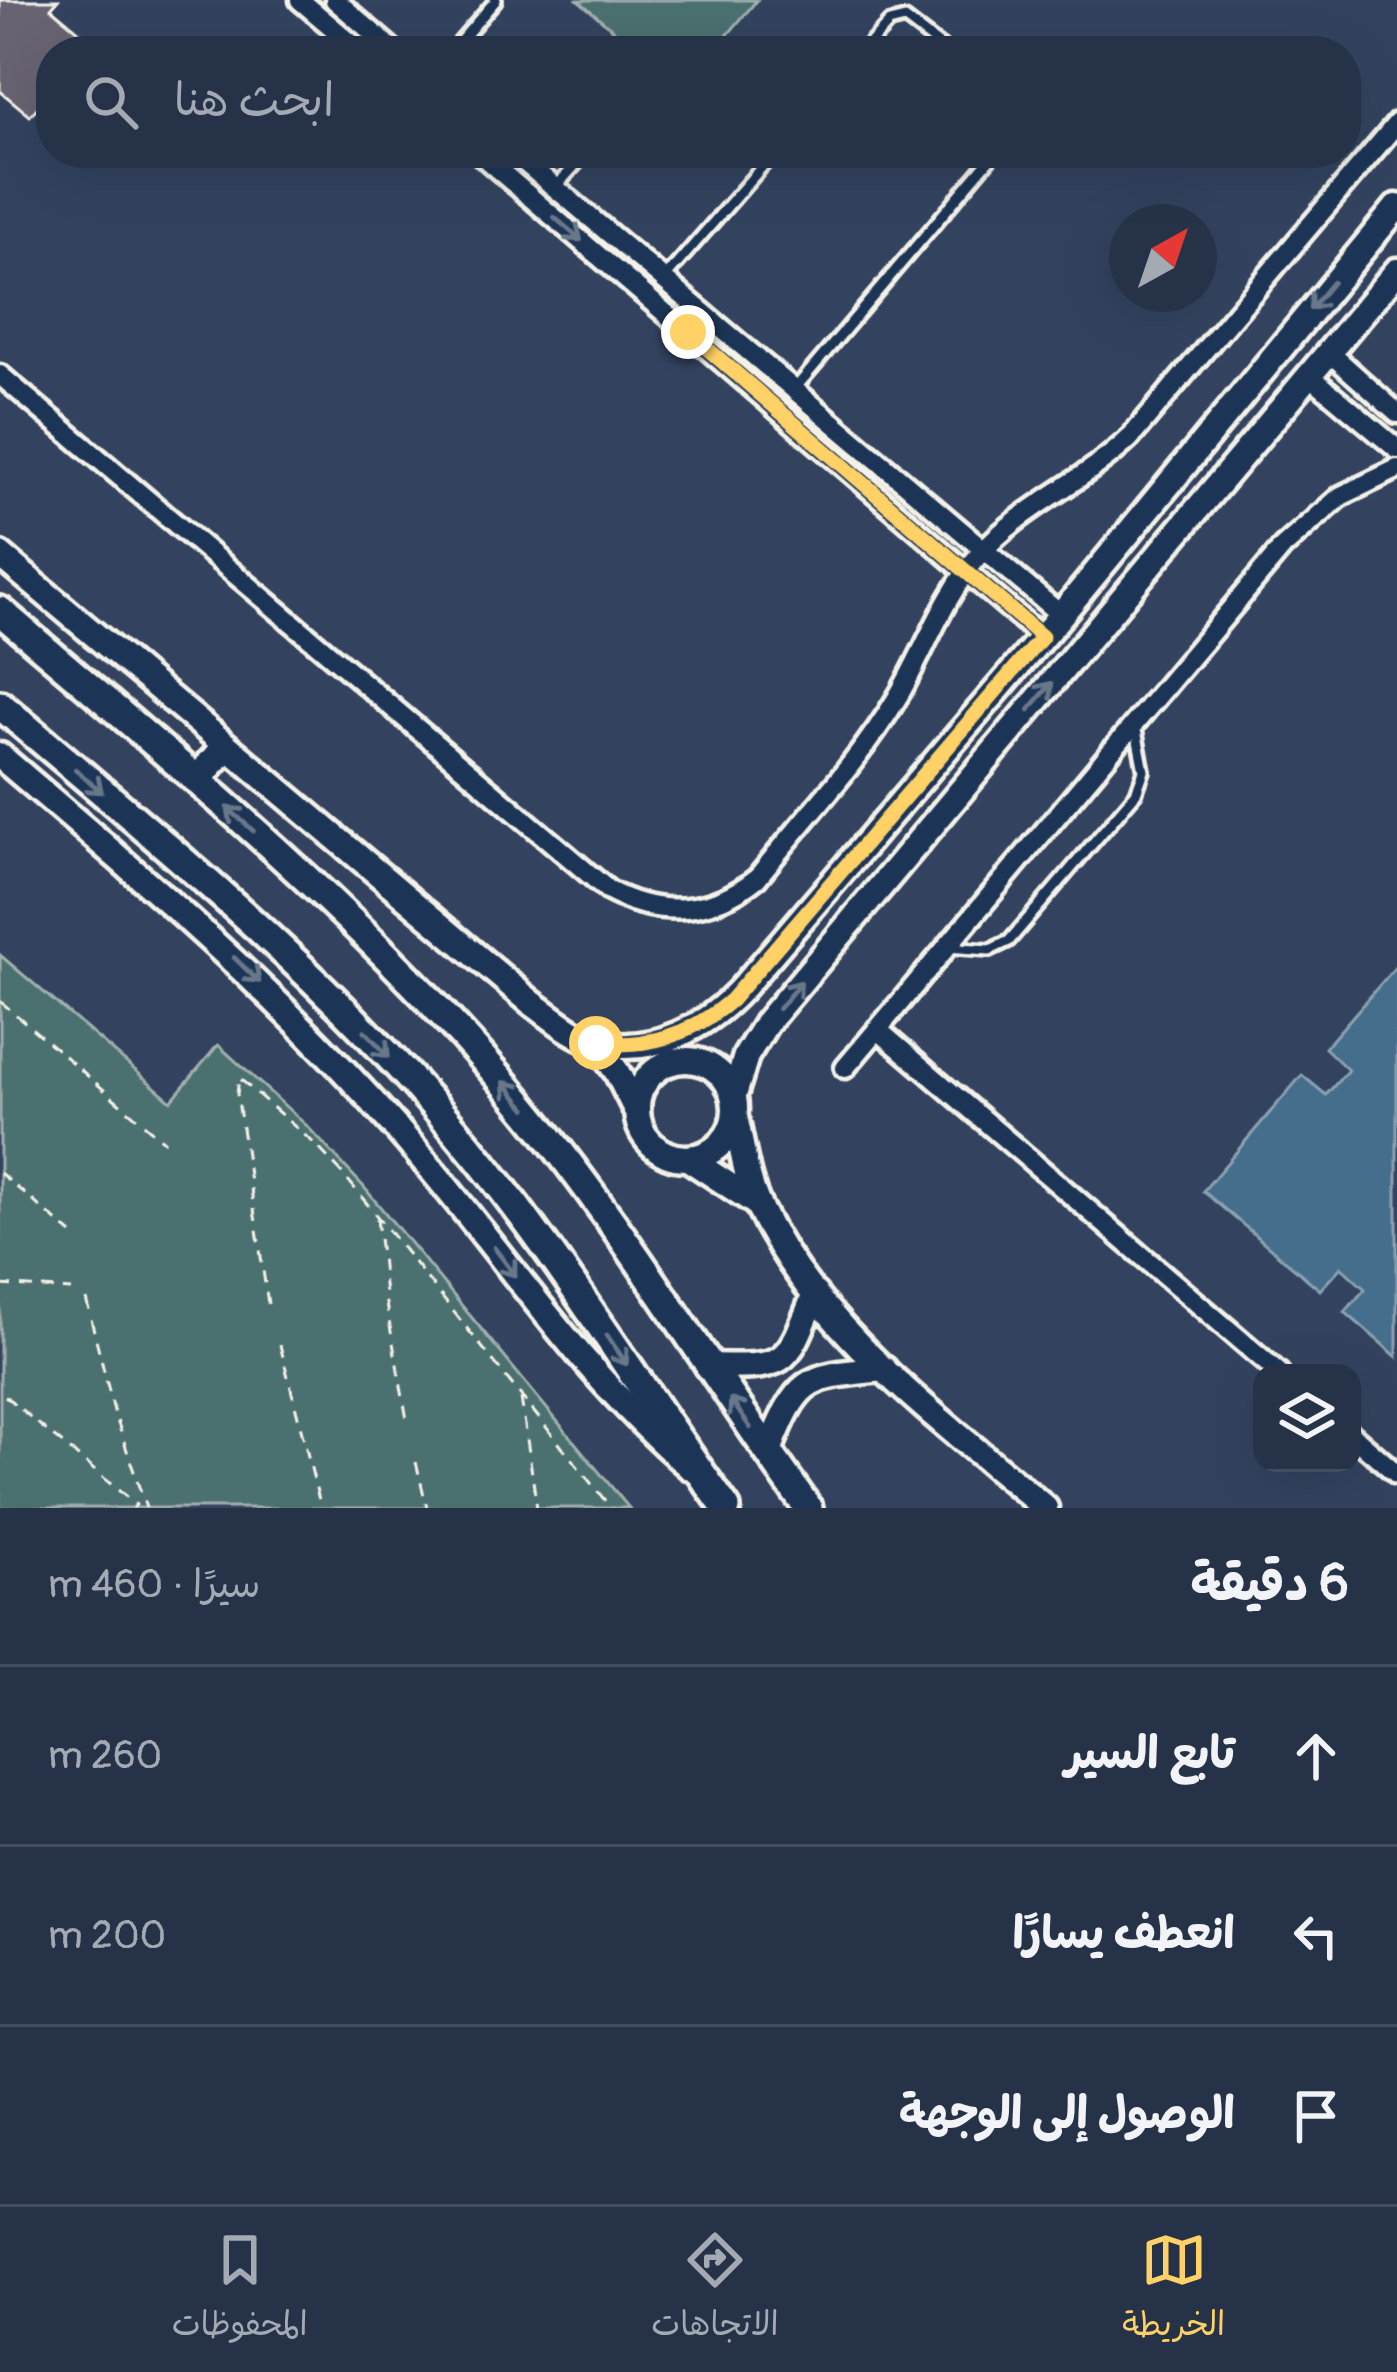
<!DOCTYPE html>
<html lang="ar">
<meta charset="utf-8">
<style>
:root{--surface:#263247;--page:#2e3a4e;--text:#f1f3f6;--muted:#a4aab4;--line:#424d60;--accent:#ffd166}
body{margin:0;font-family:Pangolin,"Playpen Sans Arabic",sans-serif;background:var(--page);color:var(--text);direction:rtl}
.controls{position:absolute;right:36px;bottom:36px;display:grid;overflow:hidden;border-radius:24px;box-shadow:0 12px 48px #0002}
.controls button{width:108px;height:108px;display:grid;place-items:center;padding:0;border:0;border-bottom:3px solid var(--line);background:var(--surface);color:var(--text);font:60px sans-serif}
.compass{position:absolute;left:1109px;top:204px;width:108px;height:108px;border-radius:50%;background:var(--surface);box-shadow:0 12px 48px #0002;rotate:40deg}
.stop{position:absolute;width:36px;height:36px;margin:-27px;border:9px solid #ffd166;border-radius:50%;background:#fff}
.stop.end{background:#ffd166;border-color:#fff;box-shadow:0 3px 12px #0008}
.list{margin:0;padding:0;list-style:none}
h2{display:flex;justify-content:space-between;align-items:center;height:156px;margin:0;padding:0 48px;font-size:51px}
h2 small{font-size:39px;font-weight:400;color:var(--muted)}
.list li{display:grid;grid-template-columns:78px 1fr auto;gap:36px;align-items:center;box-sizing:border-box;height:180px;padding:0 48px;border-top:3px solid var(--line)}
.list b{display:block;font-size:45px;white-space:nowrap}
.list em{font-size:39px;font-style:normal;color:var(--muted)}
.icon{flex:none;width:66px;height:66px;fill:none;stroke:currentColor;stroke-width:2;stroke-linecap:round;stroke-linejoin:round}
.map{position:relative;flex:none;width:1397px;height:1508px;overflow:hidden;direction:ltr}
.search{position:absolute;background:var(--surface);box-shadow:0 12px 48px #0002;left:36px;right:36px;top:36px;height:132px;display:flex;align-items:center;gap:30px;box-sizing:border-box;padding:0 42px;border-radius:48px;color:var(--muted);font-size:45px}
.sheet{height:696px;background:var(--surface)}
nav{display:flex;justify-content:space-around;align-items:center;box-sizing:border-box;height:168px;border-top:3px solid var(--line);background:var(--surface);font-size:33px;color:var(--muted)}
nav a{display:grid;justify-items:center;gap:6px}
nav .on{color:var(--accent)}
.map>svg:first-child{display:block}
.green{fill:#4c6f70;stroke:#a0b0ac;stroke-width:3}
.water{fill:#446e8c;stroke:#8aa2b1;stroke-width:3}
.building{fill:#676472;stroke:#f4f1e8;stroke-width:3}
.lines{fill:none;stroke-linecap:round;stroke-linejoin:round}
.service-casing{stroke:#f4f1e8;stroke-width:18}
.minor-casing{stroke:#f4f1e8;stroke-width:27}
.tertiary-casing{stroke:#f4f1e8;stroke-width:33}
.secondary-casing{stroke:#f4f1e8;stroke-width:36}
.path{stroke:#f4f1e8;stroke-width:3;stroke-dasharray:12 9;stroke-linecap:butt}
.service{stroke:#1d3557;stroke-width:9}
.minor{stroke:#1d3557;stroke-width:18}
.tertiary{stroke:#1d3557;stroke-width:24}
.secondary{stroke:#1d3557;stroke-width:27}
.oneway{stroke:#68778a}
.route{stroke:#ffd166;stroke-width:15}
</style>
<div class="map">
<svg width="1397" height="1508" viewBox="0 0 1397 1508">
<rect width="100%" height="100%" fill="#33435f"/>
<filter id="ink" filterUnits="userSpaceOnUse"><feTurbulence type="fractalNoise" baseFrequency=".00833" numOctaves="2"/><feDisplacementMap in="SourceGraphic" scale="24" xChannelSelector="R" yChannelSelector="G"/><feConvolveMatrix kernelMatrix="1 2 1 2 8 2 1 2 1" color-interpolation-filters="sRGB"/></filter>
<g filter="url(#ink)">
<path class="green" d="M578,0H757L714,51H638Z
M0,955L171,1101L218,1045L306,1125L363,1186L629,1508H0Z"/>
<path class="water" d="M1397,965V1357L1345,1312L1365,1289L1341,1267L1320,1290L1203,1191L1302,1075L1326,1095L1348,1070L1325,1048Z"/>
<path class="building" d="M0,0H58L51,8L93,43L86,51H51V92L30,116L0,91Z"/>
<g class="lines">
<g class="service-casing">
<path id="service" d="M452,51L496,0
M863,51L889,23L905,19L947,51
M555,188L586,153
M663,280L774,153
M793,391L995,153
M946,947L990,950L1009,941L1136,793L1144,771L1135,725"/>
</g>
<g class="minor-casing">
<path id="minor" d="M300,0L360,51
M335,0L394,51
M479,153L1042,637
M514,153L1061,615
M1329,352L1397,413
M0,375L609,891C660,918 712,914 757,878C803,820 859,762 897,698C925,651 943,597 979,555C1021,507 1084,482 1130,438L1397,123
M1309,375L1397,449
M877,1029L1279,1373
M845,1068L1283,547L1341,496L1397,469
M1352,1435L1397,1474"/>
</g>
<g class="tertiary-casing">
<path id="tertiary" d="M0,555L532,1003C552,1017 574,1037 598,1043C654,1056 708,1026 744,986L1061,615L1397,207
M0,756C143,878 274,989 398,1130C497,1242 576,1370 690,1467
M596,1043L617,1072L637,1112
M637 1109a49 49 0 1 1 98 0a49 49 0 1 1-98 0Z
M734,1095L746,1056L767,1022L1397,271
M735,1117C742,1146 746,1180 759,1207C818,1332 942,1420 1045,1508
M689,1159L756,1203
M708,1366C788,1368 786,1367 815,1294
M768,1453C799,1376 803,1377 884,1369"/>
</g>
<g class="secondary-casing">
<path id="secondary" d="M0,611C171,757 346,901 494,1071C612,1206 703,1363 808,1508
M0,705C160,841 325,974 460,1136C558,1253 637,1385 726,1508
M197,780L225,747"/>
</g>
<path class="path" d="M0,1001L165,1142
M0,1173L72,1234
M377,1218L386,1304L408,1425
M0,1285L71,1290
M86,1299L114,1411L146,1508
M268,1304L237,1094L239,1078L315,1144L344,1175L611,1508
M280,1345L321,1508
M5,1396L136,1505L133,1508
M521,1398L537,1508
M416,1462L427,1508"/>
<use href="#service" class="service"/>
<use href="#minor" class="minor"/>
<use href="#tertiary" class="tertiary"/>
<use href="#secondary" class="secondary"/>
</g>
<defs><path id="oneway-shaft" d="M-6 0H5M1.5-3L5.5 0L1.5 3" fill="none" stroke-width="1.6" stroke-linecap="round" stroke-linejoin="round" transform="scale(3)"/></defs>
<g class="oneway">
<use href="#oneway-shaft" transform="translate(568 229) rotate(41)"/>
<use href="#oneway-shaft" transform="translate(1321 296) rotate(130)"/>
<use href="#oneway-shaft" transform="translate(1041 696) rotate(-50)"/>
<use href="#oneway-shaft" transform="translate(89 781) rotate(41)"/>
<use href="#oneway-shaft" transform="translate(240 819) rotate(-138)"/>
<use href="#oneway-shaft" transform="translate(247 970) rotate(44)"/>
<use href="#oneway-shaft" transform="translate(790 995) rotate(-50)"/>
<use href="#oneway-shaft" transform="translate(377 1044) rotate(47)"/>
<use href="#oneway-shaft" transform="translate(515 1095) rotate(-130)"/>
<use href="#oneway-shaft" transform="translate(505 1262) rotate(53)"/>
<use href="#oneway-shaft" transform="translate(617 1350) rotate(56)"/>
<use href="#oneway-shaft" transform="translate(740 1413) rotate(-125)"/>
</g>
</g>
<g class="lines" filter="url(#ink)">
<path class="route" d="M596,1043C649,1048 691,1035 731,1000L1042,637L688,332"/>
</g>
</svg>
<div class="controls">
<button><svg class="icon" aria-label="layers" viewBox="0 0 24 24"><path d="M12 4l9 5-9 5-9-5zM3 14l9 5 9-5"/></svg></button>
</div>
<svg class="compass" viewBox="-18 -18 36 36"><path d="M0-13l5 13h-10z" fill="#e53935"/><path d="M0 13l5-13h-10z" fill="#a4aab4"/></svg>
<div class="stop" style="left:596px;top:1043px"></div>
<div class="stop end" style="left:688px;top:332px"></div>
<div class="search"><svg class="icon" aria-label="search" viewBox="0 0 24 24"><circle cx="10" cy="10" r="6"/><path d="M15 15l6 6"/></svg>ابحث هنا</div>
</div>
<section class="sheet">
<h2>6 دقيقة<small>سيرًا · 460 m</small></h2>
<ul class="list">
<li><svg class="icon" aria-label="ahead" viewBox="0 0 24 24"><path d="M12 20V5M6 11l6-6 6 6"/></svg><div><b>تابع السير</b></div><em>260 m</em></li>
<li><svg class="icon" aria-label="left" viewBox="0 0 24 24"><path d="M17 20v-9H6M10 6l-5 5 5 5"/></svg><div><b>انعطف يسارًا</b></div><em>200 m</em></li>
<li><svg class="icon" aria-label="arrive" viewBox="0 0 24 24"><path d="M6 21V4h12l-3 4 3 4H6"/></svg><div><b>الوصول إلى الوجهة</b></div></li>
</ul>
</section>
<nav>
<a class="on"><svg class="icon" aria-label="map" viewBox="0 0 24 24"><path d="M3 6l6-2 6 2 6-2v14l-6 2-6-2-6 2zM9 4v14M15 6v14"/></svg>الخريطة</a>
<a><svg class="icon" aria-label="directions" viewBox="0 0 24 24"><path d="M12 3l9 9-9 9-9-9zM9 14v-3h6M13 9l2 2-2 2"/></svg>الاتجاهات</a>
<a><svg class="icon" aria-label="saved" viewBox="0 0 24 24"><path d="M7 4h10v16l-5-4-5 4z"/></svg>المحفوظات</a>
</nav>
